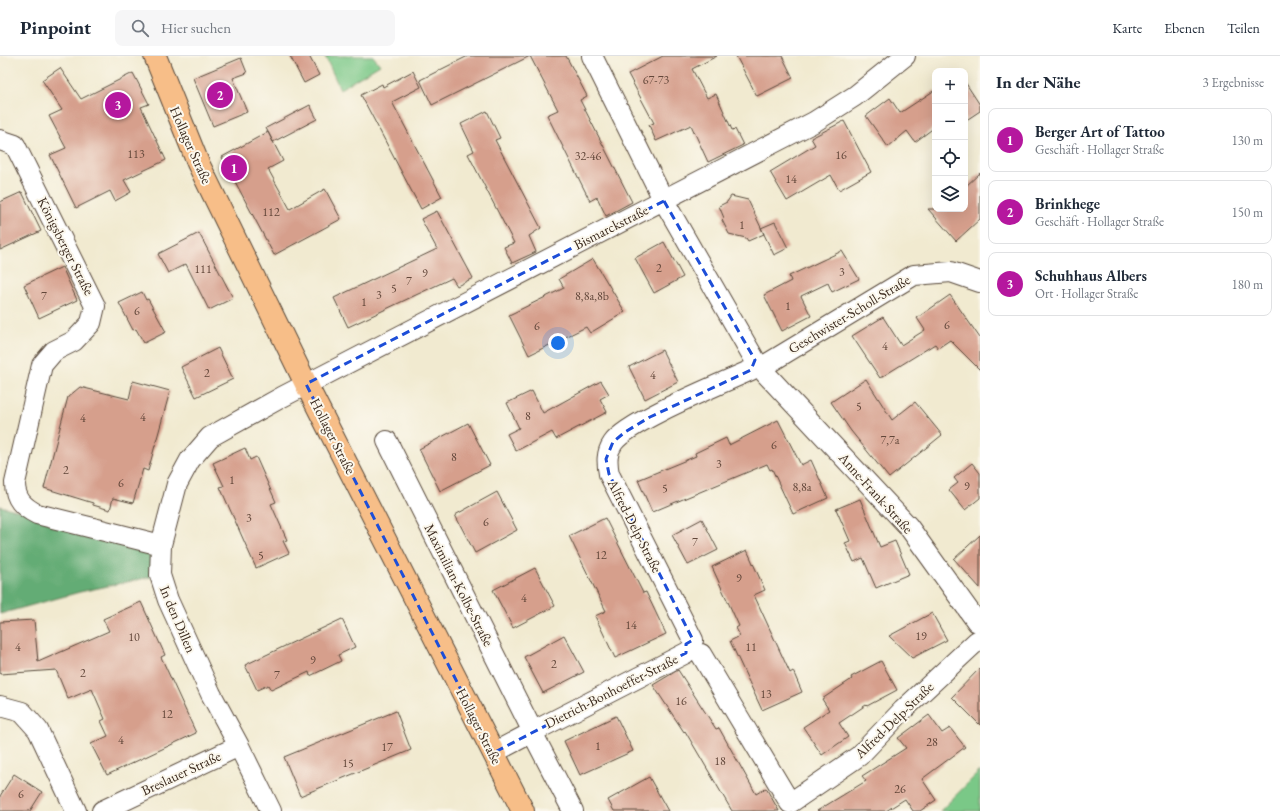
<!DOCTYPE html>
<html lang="de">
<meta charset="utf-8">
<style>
:root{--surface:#fff;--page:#f6f6f7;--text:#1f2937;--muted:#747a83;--line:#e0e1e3;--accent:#b5179e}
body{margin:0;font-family:"EB Garamond",serif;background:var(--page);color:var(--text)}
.controls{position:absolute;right:12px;top:12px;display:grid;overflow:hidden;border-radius:8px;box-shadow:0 4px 16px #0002}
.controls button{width:36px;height:36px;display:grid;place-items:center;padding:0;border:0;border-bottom:1px solid var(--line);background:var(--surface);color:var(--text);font:20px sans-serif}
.you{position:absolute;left:558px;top:287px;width:14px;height:14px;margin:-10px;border:3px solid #fff;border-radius:50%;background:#1a73e8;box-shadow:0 0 0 6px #1a73e833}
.badge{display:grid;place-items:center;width:26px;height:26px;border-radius:50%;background:var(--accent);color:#fff;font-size:13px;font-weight:700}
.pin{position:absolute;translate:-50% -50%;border:2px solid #fff;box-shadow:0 1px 4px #0006}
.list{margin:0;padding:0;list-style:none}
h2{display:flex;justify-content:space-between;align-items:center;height:52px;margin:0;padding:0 16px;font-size:17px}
h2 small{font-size:13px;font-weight:400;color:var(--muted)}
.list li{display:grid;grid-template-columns:26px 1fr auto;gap:12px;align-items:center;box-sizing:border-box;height:64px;margin:0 8px 8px;padding:0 8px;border:1px solid var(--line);border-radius:8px}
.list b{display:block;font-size:15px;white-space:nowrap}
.list p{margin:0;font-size:13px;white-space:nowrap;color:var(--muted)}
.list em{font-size:13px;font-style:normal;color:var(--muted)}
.icon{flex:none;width:22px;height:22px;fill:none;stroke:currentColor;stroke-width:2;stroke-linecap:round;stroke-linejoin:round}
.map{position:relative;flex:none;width:980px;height:755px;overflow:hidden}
header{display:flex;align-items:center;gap:24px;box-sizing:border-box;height:56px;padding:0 20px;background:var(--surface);border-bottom:1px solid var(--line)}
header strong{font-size:19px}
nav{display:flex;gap:22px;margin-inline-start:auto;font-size:14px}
.search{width:280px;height:36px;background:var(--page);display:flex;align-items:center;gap:10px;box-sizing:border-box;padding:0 14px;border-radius:8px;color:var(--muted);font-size:15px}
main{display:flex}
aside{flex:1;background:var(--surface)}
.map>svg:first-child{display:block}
.green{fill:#7ac887;stroke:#5a7952}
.forest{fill:#63ac74;stroke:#4f6b49}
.building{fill:#d69f8c}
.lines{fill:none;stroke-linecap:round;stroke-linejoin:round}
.minor-casing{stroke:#564739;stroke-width:22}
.major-casing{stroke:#564739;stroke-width:24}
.minor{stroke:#fff;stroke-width:20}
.major{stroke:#f7be88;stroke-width:22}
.marked{fill:none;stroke:#1d4ed8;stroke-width:3;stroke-dasharray:8 5;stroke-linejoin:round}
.labels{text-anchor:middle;stroke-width:4;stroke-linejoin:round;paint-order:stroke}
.number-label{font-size:12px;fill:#62473a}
.street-label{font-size:14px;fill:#3b2a1e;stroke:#fbf7ec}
</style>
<header>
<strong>Pinpoint</strong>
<div class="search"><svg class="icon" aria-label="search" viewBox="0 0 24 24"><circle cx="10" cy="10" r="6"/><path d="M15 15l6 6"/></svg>Hier suchen</div>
<nav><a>Karte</a><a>Ebenen</a><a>Teilen</a></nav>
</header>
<main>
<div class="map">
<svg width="980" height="755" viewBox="0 0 980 755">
<rect width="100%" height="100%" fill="#fbf7ec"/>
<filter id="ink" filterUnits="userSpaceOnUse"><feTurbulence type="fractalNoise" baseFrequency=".025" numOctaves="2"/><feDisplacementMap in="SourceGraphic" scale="8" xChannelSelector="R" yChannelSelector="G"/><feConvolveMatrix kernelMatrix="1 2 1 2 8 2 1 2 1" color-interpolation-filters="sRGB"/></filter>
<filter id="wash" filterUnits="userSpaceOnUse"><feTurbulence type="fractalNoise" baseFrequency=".012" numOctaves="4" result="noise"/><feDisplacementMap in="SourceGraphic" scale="16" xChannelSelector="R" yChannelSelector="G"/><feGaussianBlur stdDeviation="0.9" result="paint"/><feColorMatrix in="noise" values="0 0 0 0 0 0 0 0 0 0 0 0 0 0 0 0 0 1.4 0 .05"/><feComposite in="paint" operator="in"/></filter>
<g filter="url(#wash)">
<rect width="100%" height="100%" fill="#f1ead0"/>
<path class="green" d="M325,0H373L380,9L340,33Z
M980,715V755H940Z"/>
<path class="forest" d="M0,450L161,489L160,519L80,536L0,558Z"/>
<g id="blocks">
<path class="building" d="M290,0H309L319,19L304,27Z
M468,0H566L587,40L580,44L632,146L606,160L597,141L590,145L547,59L558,54L530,0L432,49L420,24Z
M663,0H717L692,13L707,42L716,38L732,74L735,73L743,89L708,106L691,69L656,85L649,69L654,67L628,18Z
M736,0H782L793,22L757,40Z
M241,2L247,17L233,22L247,56L213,70L193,22Z
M60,12L81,43L133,17L149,48L141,51L166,104L124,124L131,136L115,145L110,135L76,152L50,99L66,92L49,60L62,54L42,24Z
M413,15L421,31L392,46L442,141L421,153L361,39L382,28L383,31Z
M965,26L980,49V55L965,65Z
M935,34V71L915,86L907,75L888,91L866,60L890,42L900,57Z
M310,49L317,63L273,86L266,72Z
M487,55L500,82L495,84L541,172L529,180L536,196L512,207L504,191L514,187L468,98L474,95L461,68Z
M844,65L871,116L839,134L831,119L787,145L770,116L815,89L811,82Z
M268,76L283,105L268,113L290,153L325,133L341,163L274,199L222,101Z
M980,117V163L956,185L928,153H965V131Z
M22,136L41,175L0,194V146Z
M731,140L748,144L764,178L748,185L746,182L729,178L722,164L724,162L719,150L727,146Z
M437,155L473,222L457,230L452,222L348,271L334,242L437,193L421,163Z
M775,166L788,192L774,199L761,172Z
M199,177L233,242L209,254L186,208L168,217L158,198Z
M664,186L683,221L654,237L635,202Z
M842,195L859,223L832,236L828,227L801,240L811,260L782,275L764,239L791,225L789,220Z
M593,203L625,256L590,277L586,271L529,299L509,259L564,232L559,223Z
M62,211L77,244L39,262L24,229Z
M142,236L146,244L148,243L166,276L144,287L136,273L133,274L119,247Z
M950,239L980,282V314L950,284L938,292L935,288L880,322L852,280L883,261L901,289L925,274L917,262Z
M218,292L233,323L196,341L181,311Z
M662,294L678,326L645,343L629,311Z
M866,323L892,364L915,346L942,379L889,422L851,375L831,346Z
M133,325L170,335L148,415L143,413L133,447L113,442L110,454L93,449V447L44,432L68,341L80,331L129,343Z
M601,325L609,338L600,343L607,356L556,383L552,376L516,395L507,378L519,372L507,347L532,335L543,357Z
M778,364L801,409L811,404L828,442L793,458L772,413L770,414L767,408L652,456L638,424L696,400L695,397L726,382L729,389Z
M468,367L490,409L440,435L419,393Z
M245,392L250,404L256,401L276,446L271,448L287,484L283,485L289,497L256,512L220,431L224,430L213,407Z
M972,407L980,417V442L965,454L949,434L958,427L954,422Z
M497,436L517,474L475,497L455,459Z
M860,443L880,491L895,485L909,518L876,532L863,502L854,506L845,487L850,485L836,453Z
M605,462L643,537L646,536L666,578L615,602L595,560L606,555L569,480Z
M702,463L718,494L688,509L672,479Z
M980,479V532L954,503Z
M747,494L765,534L754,539L790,617L793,615L802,636L762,654L730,585L740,580L736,572L739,570L712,511Z
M535,512L555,550L513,572L493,534Z
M141,546L165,599L161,601L196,677L107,719L91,688L108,680L101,665L105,663L92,633L68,643L56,614L0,618V566L34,564L38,606L109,575L103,563Z
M932,557L947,584L912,602L889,580Z
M342,563L355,591L338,599L341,605L310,620L309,616L271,634L268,629L257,634L245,609Z
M564,579L584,616L543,637L524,601Z
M881,605L897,634L867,650L866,649L839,667L848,681L822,699L803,671L829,654L822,643L852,623L851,621Z
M980,612V669L952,641Z
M678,614L716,673L719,672L756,738L766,732L779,755H732L685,675L684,676L653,629Z
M396,655L411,694L300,740L284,701Z
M929,659L942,677L950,672L965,691L922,723L936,744L920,755H913L905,743L886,755H817L866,725L862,720L906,692L898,682Z
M616,660L633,695L580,719L564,685Z
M14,718L42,736L30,755H0V740Z
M649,721L668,755H614L608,744Z"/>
</g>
</g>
<g filter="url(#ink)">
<use href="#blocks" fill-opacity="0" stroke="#564739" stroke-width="1"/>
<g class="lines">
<g class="minor-casing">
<path id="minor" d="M592,0L664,145L755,304
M0,84L15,89L95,250L91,267L74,285L54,295L42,309L15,427C15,443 23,451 37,458L161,489
M767,308L914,219L951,216L980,226
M765,317L908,470L977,566
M387,385L531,672
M693,584L609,418C607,407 606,397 613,387C628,365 723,327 751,314
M701,598L790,747L859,700L903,654L977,585
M0,650L22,656L38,674L76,755
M536,674L686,597
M534,680L573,755
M493,697L529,678
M102,755L239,690
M271,755L239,690L211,638L168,544L160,519L161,489L177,428L190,404L210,381L282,341L814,66L855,40L905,0"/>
</g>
<g class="major-casing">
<path id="major" d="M155,0L198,107L306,328L523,755"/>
</g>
<use href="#minor" class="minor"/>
<use href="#major" class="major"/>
</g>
</g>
<path class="marked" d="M664,145L755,304L751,314L650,361L625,376L613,386L606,403L609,418L693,584L686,588V597L493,697L306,328Z"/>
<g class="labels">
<g class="number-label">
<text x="656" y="28">67-73</text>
<text x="136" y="102">113</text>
<text x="841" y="103">16</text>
<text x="588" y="104">32-46</text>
<text x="791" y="127">14</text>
<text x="271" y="160">112</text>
<text x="742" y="173">1</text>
<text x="659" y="216">2</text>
<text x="203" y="217">111</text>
<text x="842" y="220">3</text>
<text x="425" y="221">9</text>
<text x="409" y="229">7</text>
<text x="394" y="236">5</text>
<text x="379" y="243">3</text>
<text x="44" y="244">7</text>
<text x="592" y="244">8,8a,8b</text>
<text x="364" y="250">1</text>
<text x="788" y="254">1</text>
<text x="137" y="259">6</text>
<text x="947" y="273">6</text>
<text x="537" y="274">6</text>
<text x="885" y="294">4</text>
<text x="207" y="321">2</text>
<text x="653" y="323">4</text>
<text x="859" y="354">5</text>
<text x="528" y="364">8</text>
<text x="143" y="365">4</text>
<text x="83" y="366">4</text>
<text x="890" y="388">7,7a</text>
<text x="774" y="393">6</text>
<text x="454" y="405">8</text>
<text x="719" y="412">3</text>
<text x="66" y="418">2</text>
<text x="232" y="428">1</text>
<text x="121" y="431">6</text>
<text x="967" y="434">9</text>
<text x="802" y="435">8,8a</text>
<text x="665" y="436">5</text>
<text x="249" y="466">3</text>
<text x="486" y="470">6</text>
<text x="695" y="490">7</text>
<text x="261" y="503">5</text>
<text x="601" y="503">12</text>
<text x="739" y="526">9</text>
<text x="524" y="546">4</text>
<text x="631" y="573">14</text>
<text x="921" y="584">19</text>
<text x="134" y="585">10</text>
<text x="18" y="595">4</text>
<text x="751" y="595">11</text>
<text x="313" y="608">9</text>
<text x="554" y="612">2</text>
<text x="83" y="621">2</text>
<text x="277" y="623">7</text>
<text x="766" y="642">13</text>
<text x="681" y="649">16</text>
<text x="167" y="662">12</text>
<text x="121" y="688">4</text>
<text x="932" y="690">28</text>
<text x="598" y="694">1</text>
<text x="387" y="695">17</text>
<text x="720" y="709">18</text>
<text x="348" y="711">15</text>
<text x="900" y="737">26</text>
<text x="21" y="742">6</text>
</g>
<g class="street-label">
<text transform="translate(191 89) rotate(66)" y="5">Hollager Straße</text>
<text transform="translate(611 171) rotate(-27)" y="5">Bismarckstraße</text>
<text transform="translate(66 190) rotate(63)" y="5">Königsberger Straße</text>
<text transform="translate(849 258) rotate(-31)" y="5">Geschwister-Scholl-Straße</text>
<text transform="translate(333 380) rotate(63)" y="5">Hollager Straße</text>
<text transform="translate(876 437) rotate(48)" y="5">Anne-Frank-Straße</text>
<text transform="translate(635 470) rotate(63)" y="5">Alfred-Delp-Straße</text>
<text transform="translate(459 529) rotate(63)" y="5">Maximilian-Kolbe-Straße</text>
<text transform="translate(178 563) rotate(67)" y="5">In den Dillen</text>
<text transform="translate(611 635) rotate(-27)" y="5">Dietrich-Bonhoeffer-Straße</text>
<text transform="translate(894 664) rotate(-44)" y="5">Alfred-Delp-Straße</text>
<text transform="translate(479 670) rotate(63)" y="5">Hollager Straße</text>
<text transform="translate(181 717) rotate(-25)" y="5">Breslauer Straße</text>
</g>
</g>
</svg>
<div class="controls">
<button>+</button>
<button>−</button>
<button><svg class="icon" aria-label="locate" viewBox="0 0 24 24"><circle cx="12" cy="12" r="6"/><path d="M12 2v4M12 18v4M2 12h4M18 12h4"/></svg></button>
<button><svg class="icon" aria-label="layers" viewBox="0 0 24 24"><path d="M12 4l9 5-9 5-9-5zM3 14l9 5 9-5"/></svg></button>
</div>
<div class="you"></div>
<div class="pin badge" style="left:234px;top:112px">1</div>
<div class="pin badge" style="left:220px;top:39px">2</div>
<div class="pin badge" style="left:118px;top:49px">3</div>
</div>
<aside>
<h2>In der Nähe<small>3 Ergebnisse</small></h2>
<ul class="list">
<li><span class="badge">1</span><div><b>Berger Art of Tattoo</b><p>Geschäft · Hollager Straße</p></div><em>130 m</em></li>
<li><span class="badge">2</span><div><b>Brinkhege</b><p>Geschäft · Hollager Straße</p></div><em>150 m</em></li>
<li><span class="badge">3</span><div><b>Schuhhaus Albers</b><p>Ort · Hollager Straße</p></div><em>180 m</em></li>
</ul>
</aside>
</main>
